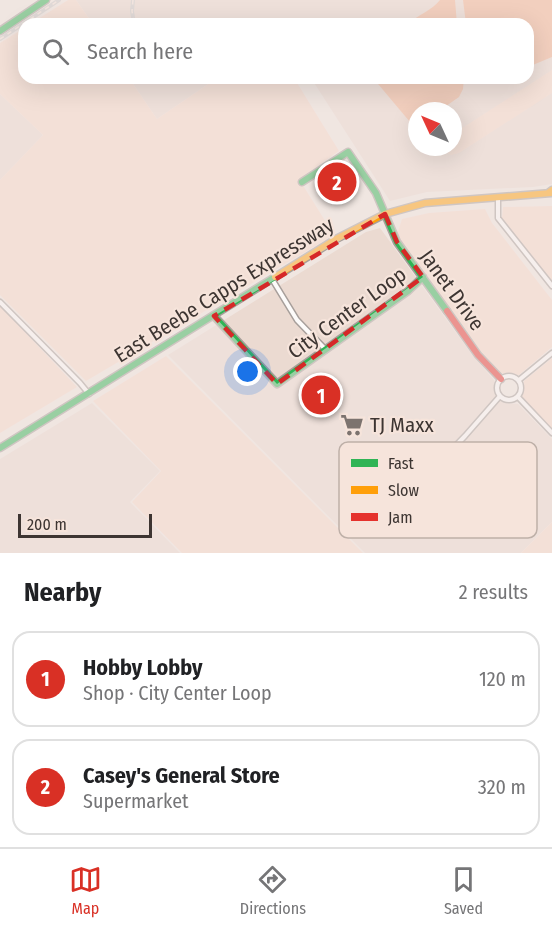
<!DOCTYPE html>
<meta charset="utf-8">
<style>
:root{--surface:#fff;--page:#f6f6f6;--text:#202124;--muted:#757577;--line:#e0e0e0;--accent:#d93025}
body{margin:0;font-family:"Fira Sans Condensed",sans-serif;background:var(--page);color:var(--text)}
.compass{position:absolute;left:408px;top:102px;width:54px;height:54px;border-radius:50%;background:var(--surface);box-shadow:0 6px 24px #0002;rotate:314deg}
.scale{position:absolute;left:18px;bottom:15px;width:134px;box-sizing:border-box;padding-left:6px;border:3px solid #3d3532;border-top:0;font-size:16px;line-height:21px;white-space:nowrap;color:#3d3532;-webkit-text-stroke:4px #f6e4db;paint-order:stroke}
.you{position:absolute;left:248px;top:372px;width:21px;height:21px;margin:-15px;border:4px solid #fff;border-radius:50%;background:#1a73e8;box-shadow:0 0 0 9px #1a73e833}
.badge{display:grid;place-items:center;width:39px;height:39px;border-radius:50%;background:var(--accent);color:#fff;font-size:20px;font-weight:700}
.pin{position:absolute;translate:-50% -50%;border:3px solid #fff;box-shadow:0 2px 6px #0006}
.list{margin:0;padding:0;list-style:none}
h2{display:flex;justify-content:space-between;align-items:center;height:78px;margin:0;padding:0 24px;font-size:26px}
h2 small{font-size:20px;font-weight:400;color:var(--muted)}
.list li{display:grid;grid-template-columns:39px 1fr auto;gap:18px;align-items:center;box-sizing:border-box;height:96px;margin:0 12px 12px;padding:0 12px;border:2px solid var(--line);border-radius:18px}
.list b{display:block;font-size:22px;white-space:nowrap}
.list p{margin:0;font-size:20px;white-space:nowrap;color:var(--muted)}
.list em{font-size:20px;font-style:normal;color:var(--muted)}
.icon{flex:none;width:33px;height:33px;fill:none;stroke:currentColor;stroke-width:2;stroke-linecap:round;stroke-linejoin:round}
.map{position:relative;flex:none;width:552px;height:553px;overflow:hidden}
.search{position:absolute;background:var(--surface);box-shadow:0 6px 24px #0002;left:18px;right:18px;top:18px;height:66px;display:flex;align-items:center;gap:15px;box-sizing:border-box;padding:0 21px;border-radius:18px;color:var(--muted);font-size:22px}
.sheet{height:294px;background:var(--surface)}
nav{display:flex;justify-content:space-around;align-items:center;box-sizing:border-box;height:84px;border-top:2px solid var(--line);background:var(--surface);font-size:16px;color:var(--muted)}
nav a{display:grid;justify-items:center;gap:3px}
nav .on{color:var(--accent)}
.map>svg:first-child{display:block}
.built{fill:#ebdad1;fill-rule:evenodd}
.green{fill:#f7d9cb}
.water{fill:#f4b493}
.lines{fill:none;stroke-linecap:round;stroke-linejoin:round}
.street-casing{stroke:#a79f9b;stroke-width:7}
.fast-casing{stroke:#a79f9b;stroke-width:9}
.slow-casing{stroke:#a79f9b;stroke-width:9}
.jam-casing{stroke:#a79f9b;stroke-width:9}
.street{stroke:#fdfbfa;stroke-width:4}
.fast{stroke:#30b455;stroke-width:6}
.slow{stroke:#ff9f0a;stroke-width:6}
.jam{stroke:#e5322d;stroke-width:6}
.rail-casing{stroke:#cdcbc9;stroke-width:4}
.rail{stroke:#f6e4db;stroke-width:1.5;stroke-dasharray:4.5;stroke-linecap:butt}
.marked{fill:none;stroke:#d62828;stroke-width:4.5;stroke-dasharray:12 8;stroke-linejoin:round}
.labels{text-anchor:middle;stroke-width:4.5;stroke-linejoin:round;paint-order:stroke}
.street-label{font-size:21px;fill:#3d3532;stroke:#f6e4db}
.poi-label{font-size:21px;fill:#3d3532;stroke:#f6e4db;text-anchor:start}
.key{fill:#f6e4db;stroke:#beb0a8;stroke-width:1.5}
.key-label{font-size:16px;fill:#3d3532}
</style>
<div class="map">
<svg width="552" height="553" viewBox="0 0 552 553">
<rect width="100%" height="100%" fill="#f0e6e1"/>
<path class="built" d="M76,0H552V184L533,187L427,192L390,201L311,78H528V24H93ZM417,111H453V147H417Z
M129,78H217L157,119Z
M0,94L43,135L0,180Z
M380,228L473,356L494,380L495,393L500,399L505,403L518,404L552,439V522L521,553H365L168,355L366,232Z
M92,403L160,471L130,502L180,553H0V459Z"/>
<path class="green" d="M68,0H76L93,24H30Z
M24,28V78H129L157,119L217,78H294L339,151L299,179L334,235L86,381L0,295V180L43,135L0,94V43Z
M552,70V93L459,153L451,155L445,151L443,147H453V134Z
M552,206V282L502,218L503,207Z
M485,209L492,223L552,300V347L519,375L498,373L479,353L397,235L402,219L429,213Z
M0,306L77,387L0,433Z
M166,356L363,553H182L132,502L161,471L93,401Z
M552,358V429L522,397L524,381Z
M552,522V553H521Z"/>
<path class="water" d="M440,0H455L457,24H397L398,21L408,23C419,15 432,10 440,0Z
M463,0H552V57L528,67V24H466Z
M373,78H464L463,89L459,97L439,111H417V123L410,122Z"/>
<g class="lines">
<g class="street-casing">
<path id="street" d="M498,197V218L552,286
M272,279L297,320L326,350
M0,302L80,383L89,394
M497 388a12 12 0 1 1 24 0a12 12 0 1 1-24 0Z
M519,380L552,353
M518,397L552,433
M376,528L465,436L500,396"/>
</g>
<g class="fast-casing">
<path id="fast" d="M0,31L46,0
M302,182L348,152L376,193L397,242L447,311
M214,316L277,384L408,291L423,277
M0,448L275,277"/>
</g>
<g class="slow-casing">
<path id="slow" d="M548,193L552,190
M275,277L336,239L385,214L425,203L551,193"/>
</g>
<g class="jam-casing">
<path id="jam" d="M447,311L478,355L501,379"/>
</g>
<use href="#street" class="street"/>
<use href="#fast" class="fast"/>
<use href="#slow" class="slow"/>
<use href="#jam" class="jam"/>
<g class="rail-casing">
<path id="rail" d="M133,0L132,11L134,24
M0,39L59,0"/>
</g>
<use href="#rail" class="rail"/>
</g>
<path d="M0 0H552V553H0ZM385,214L397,242L423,277L277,384L214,316Z" fill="#f0e6e1" fill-opacity=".55" fill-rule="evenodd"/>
<path class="marked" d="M385,214L397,242L423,277L277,384L214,316Z"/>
<defs>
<g id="supermarket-bare" transform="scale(1.8)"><path d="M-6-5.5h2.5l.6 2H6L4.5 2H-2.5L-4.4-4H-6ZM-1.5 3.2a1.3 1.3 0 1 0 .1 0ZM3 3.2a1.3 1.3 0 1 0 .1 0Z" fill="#7c736f" stroke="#f6e4db" stroke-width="2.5" paint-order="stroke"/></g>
</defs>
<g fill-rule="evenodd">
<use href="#supermarket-bare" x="352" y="425"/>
</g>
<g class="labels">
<g class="street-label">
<text transform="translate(224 290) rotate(-32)" y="7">East Beebe Capps Expressway</text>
<text transform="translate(452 290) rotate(54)" y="7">Janet Drive</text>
<text transform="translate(347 313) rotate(-36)" y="7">City Center Loop</text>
</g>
<g class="poi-label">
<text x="370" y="432">TJ Maxx</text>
</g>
</g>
<rect x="339" y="442" width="198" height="96" rx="9" class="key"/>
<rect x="351" y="459" width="27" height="8" fill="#30b455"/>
<rect x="351" y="486" width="27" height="8" fill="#ff9f0a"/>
<rect x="351" y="513" width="27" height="8" fill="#e5322d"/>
<g class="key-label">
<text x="388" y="469">Fast</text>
<text x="388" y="496">Slow</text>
<text x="388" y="523">Jam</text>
</g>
</svg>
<svg class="compass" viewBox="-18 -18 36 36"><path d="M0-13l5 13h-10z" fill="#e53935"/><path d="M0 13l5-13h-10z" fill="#757577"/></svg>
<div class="scale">200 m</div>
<div class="you"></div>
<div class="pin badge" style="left:321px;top:395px">1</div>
<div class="pin badge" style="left:337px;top:182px">2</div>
<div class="search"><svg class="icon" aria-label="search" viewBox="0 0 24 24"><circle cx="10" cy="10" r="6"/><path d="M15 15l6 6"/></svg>Search here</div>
</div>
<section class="sheet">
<h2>Nearby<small>2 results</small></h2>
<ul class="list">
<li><span class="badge">1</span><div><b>Hobby Lobby</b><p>Shop · City Center Loop</p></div><em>120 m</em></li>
<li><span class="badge">2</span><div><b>Casey's General Store</b><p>Supermarket</p></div><em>320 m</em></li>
</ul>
</section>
<nav>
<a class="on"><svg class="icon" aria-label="map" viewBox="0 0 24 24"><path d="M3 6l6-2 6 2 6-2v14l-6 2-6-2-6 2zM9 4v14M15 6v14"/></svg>Map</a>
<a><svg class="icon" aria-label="directions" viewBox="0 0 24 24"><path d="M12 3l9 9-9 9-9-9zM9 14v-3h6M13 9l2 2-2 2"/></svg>Directions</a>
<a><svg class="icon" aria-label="saved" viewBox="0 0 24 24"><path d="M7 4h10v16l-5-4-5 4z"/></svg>Saved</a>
</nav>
